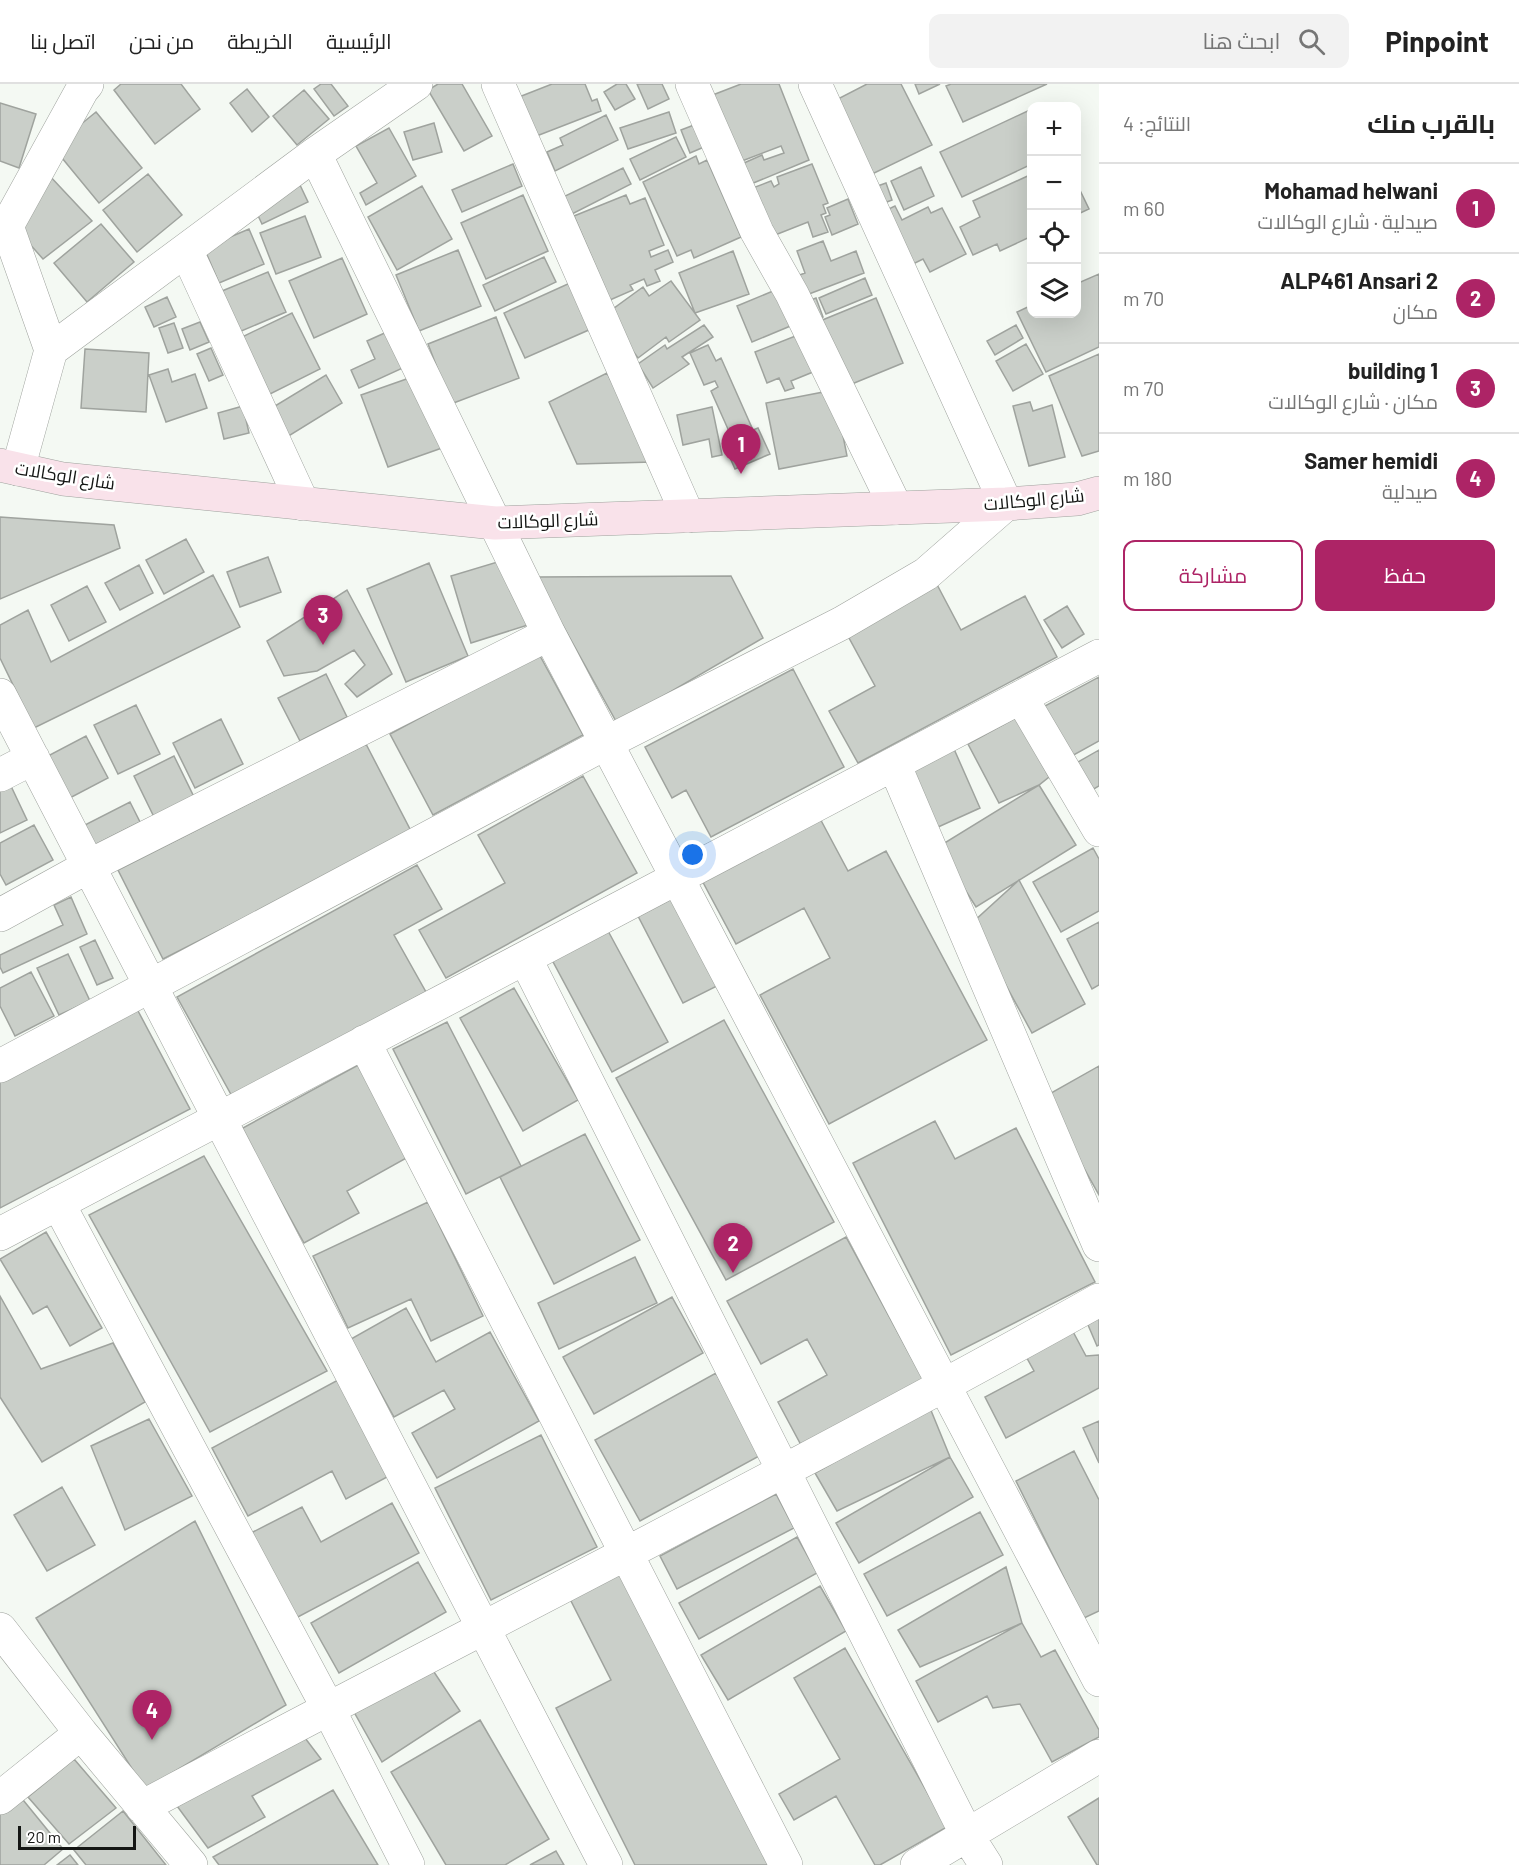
<!DOCTYPE html>
<html lang="ar">
<meta charset="utf-8">
<style>
:root{--surface:#fff;--page:#f2f2f2;--text:#222;--muted:#767676;--line:#e0e0e0;--accent:#ad2466}
body{margin:0;font-family:Barlow,Cairo,sans-serif;background:var(--page);color:var(--text);direction:rtl}
.controls{position:absolute;right:18px;top:18px;display:grid;overflow:hidden;border-radius:12px;box-shadow:0 6px 24px #0002}
.controls button{width:54px;height:54px;display:grid;place-items:center;padding:0;border:0;border-bottom:2px solid var(--line);background:var(--surface);color:var(--text);font:30px sans-serif}
.scale{position:absolute;left:18px;bottom:15px;width:118px;box-sizing:border-box;padding-left:6px;border:3px solid #141614;border-top:0;font-size:16px;line-height:21px;white-space:nowrap;color:#141614;-webkit-text-stroke:4px #fff;paint-order:stroke}
.you{position:absolute;left:693px;top:771px;width:21px;height:21px;margin:-15px;border:4px solid #fff;border-radius:50%;background:#1a73e8;box-shadow:0 0 0 9px #1a73e833}
.badge{display:grid;place-items:center;width:39px;height:39px;border-radius:50%;background:var(--accent);color:#fff;font-size:20px;font-weight:700}
.pin{position:absolute;translate:-50% -50px;filter:drop-shadow(0 2px 3px #0008)}
.pin::after{content:'';position:absolute;top:32px;width:21px;height:18px;background:inherit;clip-path:polygon(0 0,100% 0,50% 100%)}
.list{margin:0;padding:0;list-style:none}
h2{display:flex;justify-content:space-between;align-items:center;height:78px;margin:0;padding:0 24px;font-size:26px}
h2 small{font-size:20px;font-weight:400;color:var(--muted)}
.list li{display:grid;grid-template-columns:39px 1fr auto;gap:18px;align-items:center;box-sizing:border-box;height:90px;padding:0 24px;border-top:2px solid var(--line)}
.list b{display:block;font-size:22px;white-space:nowrap}
.list p{margin:0;font-size:20px;white-space:nowrap;color:var(--muted)}
.list em{font-size:20px;font-style:normal;color:var(--muted)}
.actions{display:flex;gap:12px;padding:18px 24px}
.actions a{flex:1;padding:14px 0;border:2px solid var(--accent);border-radius:12px;text-align:center;font-size:21px;color:var(--accent)}
.actions .main{background:var(--accent);color:#fff}
.icon{flex:none;width:33px;height:33px;fill:none;stroke:currentColor;stroke-width:2;stroke-linecap:round;stroke-linejoin:round}
.map{position:relative;flex:none;width:1099px;height:1781px;overflow:hidden;direction:ltr}
header{display:flex;align-items:center;gap:36px;box-sizing:border-box;height:84px;padding:0 30px;background:var(--surface);border-bottom:2px solid var(--line)}
header strong{font-size:28px}
nav{display:flex;gap:33px;margin-inline-start:auto;font-size:21px}
.search{width:420px;height:54px;background:var(--page);display:flex;align-items:center;gap:15px;box-sizing:border-box;padding:0 21px;border-radius:12px;color:var(--muted);font-size:22px}
main{display:flex}
aside{flex:1;background:var(--surface)}
.map>svg:first-child{display:block}
.building{fill:#cacfc9;stroke:#9fa39e;stroke-width:1.5}
.lines{fill:none;stroke-linecap:round;stroke-linejoin:round}
.street-casing{stroke:#9ea29d;stroke-width:34}
.secondary-casing{stroke:#9ea29d;stroke-width:34}
.street{stroke:#fff;stroke-width:33}
.secondary{stroke:#f9e2ea;stroke-width:33}
.labels{text-anchor:middle;stroke-width:5;stroke-linejoin:round;paint-order:stroke}
.street-label{font-size:18px;fill:#141614;stroke:#fff}
</style>
<header>
<strong>Pinpoint</strong>
<div class="search"><svg class="icon" aria-label="search" viewBox="0 0 24 24"><circle cx="10" cy="10" r="6"/><path d="M15 15l6 6"/></svg>ابحث هنا</div>
<nav><a>الرئيسية</a><a>الخريطة</a><a>من نحن</a><a>اتصل بنا</a></nav>
</header>
<main>
<aside>
<h2>بالقرب منك<small>النتائج: 4</small></h2>
<ul class="list">
<li><span class="badge">1</span><div><b>Mohamad helwani</b><p>صيدلية · شارع الوكالات</p></div><em>60 m</em></li>
<li><span class="badge">2</span><div><b>ALP461 Ansari 2</b><p>مكان</p></div><em>70 m</em></li>
<li><span class="badge">3</span><div><b>building 1</b><p>مكان · شارع الوكالات</p></div><em>70 m</em></li>
<li><span class="badge">4</span><div><b>Samer hemidi</b><p>صيدلية</p></div><em>180 m</em></li>
</ul>
<div class="actions"><a class="main">حفظ</a><a>مشاركة</a></div>
</aside>
<div class="map">
<svg width="1099" height="1781" viewBox="0 0 1099 1781">
<rect width="100%" height="100%" fill="#f4f9f3"/>
<path class="building" d="M121,0H181L200,25L155,60L114,6Z
M321,0H331L348,22L334,32L314,5Z
M438,0H462L492,52L464,67L428,6Z
M552,0H585L592,17L597,15L601,27L534,53L519,13Z
M617,0H626L635,15L615,26L604,8Z
M637,0H662L669,15L648,25Z
M741,0H779L809,76L751,100L744,79L762,71L764,76L784,69L781,62L742,77L705,14Z
M867,0H901L932,61L866,93L830,19Z
M915,0H940L919,10Z
M951,0H1047L963,38L946,2Z
M247,5L269,33L252,48L230,19Z
M304,6L329,35L297,61L273,32Z
M0,19L36,30L19,84L0,77Z
M1032,25V80L962,113L940,68Z
M96,28L142,84L99,119L53,63Z
M669,28L676,49L628,65L620,44Z
M606,31L618,56L555,87L547,68L563,61L560,54Z
M434,39L442,68L413,76L404,48Z
M694,41L704,63L690,69L681,46Z
M389,44L416,92L366,121L360,109L377,99L356,62Z
M676,53L686,73L640,96L630,75Z
M696,72L699,80L707,76L741,153L694,174L691,166L677,172L643,98Z
M513,80L522,102L462,128L452,106Z
M812,80L828,119L823,121L826,129L821,131L828,148L813,153L808,138L765,155L745,107L771,97L774,103L779,100L777,93Z
M921,83L934,112L904,126L891,97Z
M623,84L631,100L570,131L561,114Z
M47,89L92,137L43,175L13,141Z
M148,90L182,131L137,168L103,126Z
M1032,90V152L1000,167L997,160L973,171L960,143L980,133L973,117Z
M1076,98L1089,125L1076,131Z
M886,99L892,116L879,121L872,104Z
M300,101L308,118L262,140L254,123Z
M422,102L452,155L397,186L368,133Z
M523,111L548,167L486,195L461,139Z
M626,111L630,120L645,114L664,161L649,167L651,173L668,166L673,178L655,186L660,197L647,202L644,195L630,201L633,206L610,216L574,132Z
M848,115L858,140L832,151L825,133L830,131L827,124Z
M895,122L902,136L928,123L931,129L942,124L966,170L930,188L923,175L907,183L880,129Z
M305,132L321,173L276,190L260,149Z
M101,140L134,178L87,218L54,179Z
M249,145L264,180L219,199L204,164Z
M823,157L831,177L856,167L864,189L809,210L811,216L816,214L823,233L813,236L797,192L805,189L797,167Z
M458,166L481,222L419,247L396,191Z
M733,167L749,210L695,229L679,189Z
M544,173L556,198L495,227L483,201Z
M342,174L367,230L314,254L289,197Z
M268,188L286,228L239,248L222,207Z
M1099,190V263L1046,288L1017,228L1032,221V230H1076V200Z
M865,194L872,211L826,230L819,214Z
M671,197L700,236L669,258L666,253L638,274L606,230L643,203L649,212Z
M570,199L591,245L525,274L504,229Z
M785,202L800,238L752,258L737,222Z
M167,213L176,233L154,243L145,223Z
M876,214L903,279L847,302L820,237Z
M292,229L320,285L270,310L242,253Z
M496,233L519,294L451,320L428,260Z
M200,238L209,258L190,266L182,245Z
M174,239L183,264L168,269L159,244Z
M704,241L713,253L682,273L689,280L653,304L638,280L665,261L667,265Z
M1016,241L1023,254L995,271L987,257Z
M389,247L405,283L359,304L351,286L375,275L367,257Z
M798,251L813,288L791,297L794,304L785,307L779,294L767,299L755,268Z
M1026,260L1043,290L1013,307L996,277Z
M708,261L716,277L721,274L753,346L758,344L770,370L735,385L723,358L732,354L711,307L718,303L715,297L704,301L690,269Z
M211,264L223,291L209,297L197,270Z
M85,265L149,269L146,328L81,324Z
M1099,270V367L1082,372L1049,292Z
M168,285L172,298L195,290L207,324L166,338L149,291Z
M607,289L653,378L577,380L549,318Z
M326,291L342,319L287,353L270,325Z
M415,292L442,364L388,383L361,311Z
M834,306L847,372L779,385L766,319Z
M1030,318L1033,327L1052,321L1065,373L1029,382L1013,322Z
M243,322L249,349L224,355L218,329Z
M712,323L722,371L712,373L709,355L683,361L677,331Z
M0,433L114,441L120,464L0,515Z
M186,455L204,488L164,510L146,476Z
M268,473L281,508L240,523L227,488Z
M511,474L531,540L471,559L451,492Z
M429,479L468,572L406,598L367,505Z
M139,481L153,509L120,526L105,499Z
M213,491L240,543L34,644L0,574V541L28,526L51,578Z
M731,492L763,554L617,639L536,493Z
M933,493L961,546L1025,512L1057,573L858,679L829,627L875,602L842,541Z
M87,502L106,538L69,557L51,521Z
M347,506L392,590L357,613L345,600L365,581L354,566L317,587L284,592L267,557Z
M1067,522L1084,550L1062,564L1044,536Z
M539,570L583,651L433,731L390,650Z
M793,585L844,683L711,753L686,706L672,714L645,663Z
M326,590L347,633L300,657L278,614Z
M1099,593V657L1070,673L1043,623Z
M136,621L160,670L118,690L94,641Z
M1017,633L1049,693L1039,701L999,719L968,660Z
M221,635L243,680L195,704L173,659Z
M86,652L108,694L66,716L44,674Z
M366,660L412,749L163,875L118,786Z
M954,665L980,724L936,744L909,684Z
M1099,666V702L1087,709L1071,682Z
M174,672L195,715L155,735L134,692Z
M583,692L637,789L446,894L419,846L505,799L478,751Z
M10,700L27,736L0,749V705Z
M1039,701L1076,761L976,823L938,763Z
M130,718L140,738L87,765L77,745Z
M816,727L848,787L886,767L987,956L829,1040L760,911L830,874L804,824L736,860L698,789Z
M34,741L53,776L6,801L0,790V759Z
M1093,764L1099,775V827L1061,848L1033,798Z
M417,781L442,825L394,851L426,908L233,1014L177,913Z
M1019,796L1085,920L1032,949L972,839Z
M71,813L87,850L3,889L0,883V871L63,841L54,821Z
M671,815L717,902L683,919L638,832Z
M1099,838V901L1092,905L1067,855Z
M607,845L668,958L612,988L551,874Z
M95,856L113,894L97,901L80,863Z
M68,870L90,917L59,931L37,884Z
M31,888L54,932L15,952L0,922V904Z
M514,904L578,1016L523,1047L460,934Z
M137,925L190,1025L0,1124V997Z
M724,936L834,1138L726,1196L616,994Z
M447,938L521,1082L466,1110L393,965Z
M360,980L410,1072L347,1107L359,1129L304,1159L241,1045Z
M1099,982V1111L1044,1013Z
M935,1037L955,1075L1016,1044L1095,1198L951,1271L853,1079Z
M585,1050L640,1156L554,1200L500,1093Z
M204,1072L327,1287L210,1348L89,1131Z
M428,1118L483,1232L431,1257L411,1215L348,1244L313,1172Z
M46,1148L102,1244L70,1262L47,1222L33,1230L0,1175Z
M846,1153L923,1295L801,1361L778,1318L827,1291L807,1255L761,1280L727,1217Z
M635,1173L657,1219L559,1265L538,1219Z
M0,1212L41,1285L113,1259L145,1318L42,1378L0,1313Z
M672,1213L703,1269L594,1330L563,1273Z
M406,1224L436,1278L490,1248L539,1337L437,1394L412,1349L455,1325L444,1306L394,1333L351,1255Z
M1099,1228V1261L1097,1262L1085,1234Z
M1070,1242L1086,1272L1099,1271V1304L1006,1354L985,1313L1034,1287L1023,1267Z
M716,1289L761,1371L640,1437L595,1356Z
M338,1296L389,1392L346,1415L332,1387L248,1432L212,1364Z
M930,1324L950,1373L837,1427L815,1389Z
M149,1335L192,1412L125,1446L91,1362Z
M1099,1337V1379L1083,1344Z
M541,1351L597,1463L491,1516L435,1404Z
M1074,1367L1099,1416V1527L1084,1534L1016,1397Z
M950,1373L973,1413L859,1479L836,1439Z
M62,1403L95,1461L47,1487L14,1431Z
M776,1410L794,1444L677,1505L660,1472Z
M392,1419L419,1469L296,1534L251,1449L302,1423L321,1458Z
M980,1428L1003,1471L887,1532L864,1490Z
M195,1437L286,1621L145,1705L36,1534Z
M797,1453L817,1489L699,1555L679,1519Z
M418,1478L446,1528L339,1589L311,1539Z
M1006,1483L1022,1539L920,1583L898,1546Z
M623,1486L771,1781H635L556,1624L611,1596L569,1513Z
M820,1502L846,1547L728,1616L701,1571Z
M1022,1539L1041,1573L1055,1566L1099,1646V1653L1052,1678L1020,1620L993,1624L987,1612L938,1638L916,1597Z
M845,1564L947,1743L880,1781H875L836,1712L794,1736L779,1710L840,1675L794,1594Z
M432,1585L460,1627L382,1678L354,1628Z
M480,1636L549,1755L505,1781H446L391,1688Z
M302,1650L321,1675L252,1712L265,1733L208,1764L177,1722Z
M74,1675L116,1724L69,1760L28,1713Z
M333,1706L378,1781H219L213,1773Z
M19,1711L63,1765L44,1781H0V1727Z
M1099,1714V1781H1097L1068,1733Z
M123,1727L166,1781H86L74,1766Z
M556,1767L564,1781H530Z
M70,1771L78,1781H57Z"/>
<g class="lines">
<g class="street-casing">
<path id="street" d="M498,0L688,432
M692,0L757,148L792,210L896,424
M315,70L549,550L1099,1596
M186,166L303,420
M51,266L7,142L82,6L87,0
M18,385L51,266L315,70L416,0
M0,611L606,1781
M1021,613L1099,746
M894,680L1099,1161
M0,691L33,674
M0,831L89,782L549,550
M525,874L967,1751L986,1781
M364,958L786,1781
M0,982L606,659L842,539L926,490L1006,420L815,0
M58,1119L328,1624L408,1781
M0,1150L1099,572
M0,1545L81,1649L191,1781
M0,1714L81,1649
M142,1723C461,1553 784,1392 1099,1216
M917,1781L1099,1672"/>
</g>
<g class="secondary-casing">
<path id="secondary" d="M0,381L63,395L495,439L1006,420L1077,415L1099,409"/>
</g>
<use href="#street" class="street"/>
<use href="#secondary" class="secondary"/>
</g>
<g class="labels">
<g class="street-label">
<text transform="translate(65 392) rotate(9)" y="6">شارع الوكالات</text>
<text transform="translate(1034 416) rotate(-5)" y="6">شارع الوكالات</text>
<text transform="translate(548 437) rotate(-2)" y="6">شارع الوكالات</text>
</g>
</g>
</svg>
<div class="controls">
<button>+</button>
<button>−</button>
<button><svg class="icon" aria-label="locate" viewBox="0 0 24 24"><circle cx="12" cy="12" r="6"/><path d="M12 2v4M12 18v4M2 12h4M18 12h4"/></svg></button>
<button><svg class="icon" aria-label="layers" viewBox="0 0 24 24"><path d="M12 4l9 5-9 5-9-5zM3 14l9 5 9-5"/></svg></button>
</div>
<div class="scale">20 m</div>
<div class="you"></div>
<div class="pin badge" style="left:741px;top:390px">1</div>
<div class="pin badge" style="left:733px;top:1189px">2</div>
<div class="pin badge" style="left:323px;top:561px">3</div>
<div class="pin badge" style="left:152px;top:1656px">4</div>
</div>
</main>
